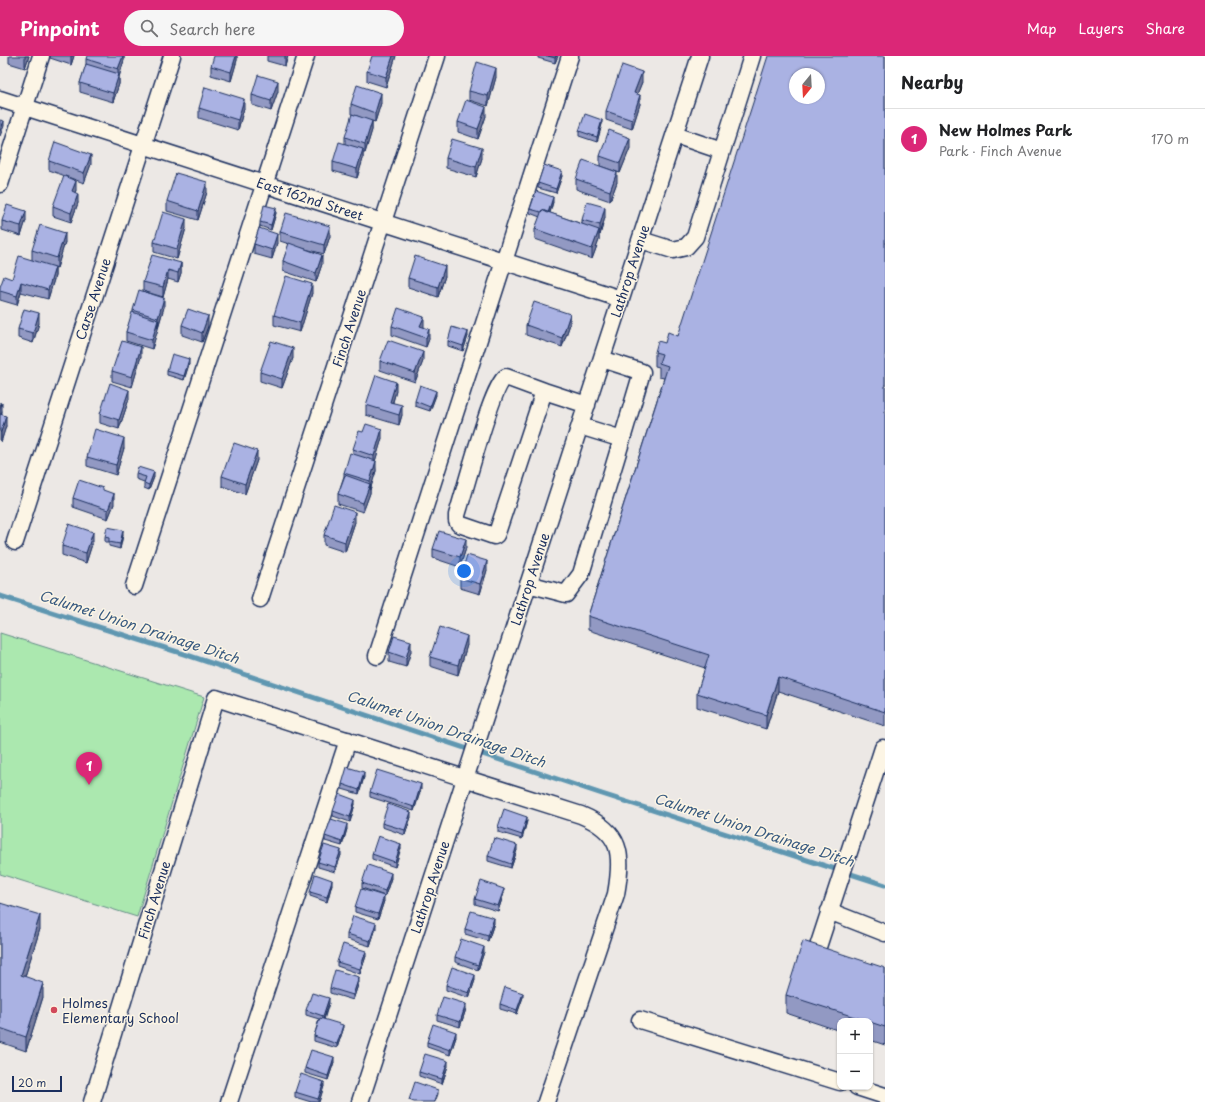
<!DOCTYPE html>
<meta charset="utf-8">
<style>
:root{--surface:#fff;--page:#f6f6f6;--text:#202124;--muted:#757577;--line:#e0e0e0;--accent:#db2777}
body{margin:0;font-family:"Playpen Sans",sans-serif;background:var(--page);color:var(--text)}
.controls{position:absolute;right:12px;bottom:12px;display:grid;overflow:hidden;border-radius:8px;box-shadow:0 1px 3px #0004}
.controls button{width:36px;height:36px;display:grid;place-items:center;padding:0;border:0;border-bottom:1px solid var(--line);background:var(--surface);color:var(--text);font:20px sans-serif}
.compass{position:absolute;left:789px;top:12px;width:36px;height:36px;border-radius:50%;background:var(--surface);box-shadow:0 1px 3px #0004;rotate:198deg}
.scale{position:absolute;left:12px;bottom:10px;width:50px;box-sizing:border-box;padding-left:4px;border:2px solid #1b2f5e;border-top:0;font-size:11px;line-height:14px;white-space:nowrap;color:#1b2f5e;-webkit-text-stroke:3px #fcf5e5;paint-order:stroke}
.you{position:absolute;left:464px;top:515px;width:14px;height:14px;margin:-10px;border:3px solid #fff;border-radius:50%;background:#1a73e8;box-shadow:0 0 0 6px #1a73e833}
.badge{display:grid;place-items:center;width:26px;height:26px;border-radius:50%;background:var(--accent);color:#fff;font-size:13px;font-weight:700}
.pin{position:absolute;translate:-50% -33px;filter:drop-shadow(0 1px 2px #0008)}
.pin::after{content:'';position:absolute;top:21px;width:14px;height:12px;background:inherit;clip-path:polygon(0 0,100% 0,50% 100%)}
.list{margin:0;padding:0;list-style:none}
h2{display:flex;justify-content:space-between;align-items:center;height:52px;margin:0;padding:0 16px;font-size:17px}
h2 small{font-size:13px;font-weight:400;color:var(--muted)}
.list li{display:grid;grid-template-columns:26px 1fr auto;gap:12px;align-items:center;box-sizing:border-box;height:60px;padding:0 16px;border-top:1px solid var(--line)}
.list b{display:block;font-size:15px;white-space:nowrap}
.list p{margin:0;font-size:13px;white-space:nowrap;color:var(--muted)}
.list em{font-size:13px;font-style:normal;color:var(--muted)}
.icon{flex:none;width:22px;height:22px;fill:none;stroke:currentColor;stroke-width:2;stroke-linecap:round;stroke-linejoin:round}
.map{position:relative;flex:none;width:885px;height:1046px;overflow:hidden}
header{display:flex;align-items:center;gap:24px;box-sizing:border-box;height:56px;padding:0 20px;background:var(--accent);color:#fff}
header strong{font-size:19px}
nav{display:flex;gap:22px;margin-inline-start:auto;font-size:14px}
.search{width:280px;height:36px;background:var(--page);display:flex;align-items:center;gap:10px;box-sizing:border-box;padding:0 14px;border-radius:22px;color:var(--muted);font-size:15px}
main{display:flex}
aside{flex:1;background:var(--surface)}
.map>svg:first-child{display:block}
.green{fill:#abe8af;stroke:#638c86}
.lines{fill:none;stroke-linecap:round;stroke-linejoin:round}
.stream{stroke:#5f97b1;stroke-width:5}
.minor-casing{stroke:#1b2f5e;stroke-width:19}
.minor{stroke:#fcf5e5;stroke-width:16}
.wall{fill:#9299c3;stroke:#1b2f5e}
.shaded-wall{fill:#777d9f;stroke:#1b2f5e}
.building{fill:#aab2e3;stroke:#1b2f5e;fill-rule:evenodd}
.poi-dot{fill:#d1495b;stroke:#fcf5e5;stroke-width:1.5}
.labels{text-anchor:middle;stroke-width:3;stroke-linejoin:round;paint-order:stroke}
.street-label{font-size:13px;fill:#1b2f5e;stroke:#fcf5e5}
.poi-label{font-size:13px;fill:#1b2f5e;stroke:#fcf5e5;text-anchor:start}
.water-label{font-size:14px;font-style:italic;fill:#385a80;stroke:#fcf5e5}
</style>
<header>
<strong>Pinpoint</strong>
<div class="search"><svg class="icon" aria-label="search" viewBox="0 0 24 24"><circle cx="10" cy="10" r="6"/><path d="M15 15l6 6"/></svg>Search here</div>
<nav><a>Map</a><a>Layers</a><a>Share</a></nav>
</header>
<main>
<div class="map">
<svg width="885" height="1046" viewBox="0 0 885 1046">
<rect width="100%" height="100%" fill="#ece8e5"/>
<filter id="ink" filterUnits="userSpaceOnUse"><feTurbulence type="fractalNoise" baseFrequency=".025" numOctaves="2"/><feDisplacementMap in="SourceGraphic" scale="8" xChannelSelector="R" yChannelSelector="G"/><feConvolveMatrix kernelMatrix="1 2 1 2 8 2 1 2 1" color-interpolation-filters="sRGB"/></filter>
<g filter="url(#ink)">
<path class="green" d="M0,577L204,641L137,861L0,818Z"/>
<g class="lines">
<path class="stream" d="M0,540L184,598L599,737L885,829"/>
<g class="minor-casing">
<path id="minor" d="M0,43L621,243
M675,79L722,95
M0,128L41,0
M641,184L673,194L686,191L695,181L752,0
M602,303L642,316L622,383
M506,321L544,335L498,474L496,479L494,480L459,468L457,465V459C464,438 492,328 506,321Z
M544,335L587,349
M15,486L172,0
M528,528L566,538L581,518L622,383L580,370
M134,530L306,0
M260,543L437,0
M377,600L570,0
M829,855L885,877
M815,900L883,692
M640,964L840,1026
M857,1031L885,1040
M92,1046L216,642C338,681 459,721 581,759C622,776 623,798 616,838L546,1046
M229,1046L348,684
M360,1046L700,0"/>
</g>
<use href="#minor" class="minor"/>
</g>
<path class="wall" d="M9,0H29L25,12L9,7Z
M50,0H74L71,9L50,2Z
M124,0V4L119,21V28L113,46L80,36V27L86,9V3Z
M237,0V4L231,25L211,19V10Z
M267,0H288L285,10L267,5Z
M396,0L386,31L367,25V15Z
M538,0H558L555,7L538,2Z
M885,0V670L778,635L766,673L697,651V637L705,612L588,574V560L664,322L659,321V311L655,310V296L665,287L678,280Z
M496,21L488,50L469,44V35Z
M642,26L637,38L640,48L632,73L606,64V55Z
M278,35L271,55L252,49V39Z
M381,47L375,66L372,65V74L365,97H363V103L357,122L333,115V106L345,88V81L360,61L351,58V48Z
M199,52H244L238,74L199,62Z
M486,60L478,83L458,76V66Z
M602,68L597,86L579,80V75Z
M630,92L620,117L600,110V100Z
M446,102H482L476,121L446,112Z
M49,105L91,108L84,127L49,114Z
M562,120L556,137L538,132V127Z
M576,123L617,126L610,145L576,133Z
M76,134L75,137L78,147L71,166L53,160V150Z
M207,136L198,164L167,155V145Z
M553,146L550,157L582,168V164L605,161L600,179L599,178V184L592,203L535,183V173L540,161L530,157V153Z
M276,157L271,174L260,170V166Z
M26,164L21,180L2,174V165Z
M186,172L177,203L154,196V186Z
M280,176L330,180L324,198L302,192L322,208L316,226L283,215V205L289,188L280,185Z
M65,186L57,212L55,211V220L48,243L21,236L17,249L0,244V231L12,223L32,204V194Z
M277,187L272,203L254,198V188Z
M181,207V217L178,226L168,223L163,241L143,235V226Z
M445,220L438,241L408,231V222Z
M312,237L300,276L274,269V259Z
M164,251L152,293L126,285V276L133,256V254Z
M39,267L33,287L18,282V273Z
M570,268L562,291L526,279V269Z
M182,269L208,270L202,286L182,279Z
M392,270L424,271L429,283L426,291L392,279Z
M468,280L463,295L448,290V285Z
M141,300L132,331L112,325V315Z
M293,302L282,332L260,325V316Z
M380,305H423L415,326L380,314Z
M189,308L184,324L167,319V315Z
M396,335L393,346L402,359L399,369L366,359V349Z
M436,339L430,355L415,350V345Z
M129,343L119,373L100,367V358Z
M0,346L2,356L1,358L6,370L1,386L0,385Z
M382,382L375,405L376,415L370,434V437L363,456L338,448V438L344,420V417L353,398V393Z
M124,392L116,419L87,410V401Z
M257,404L245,438L222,430V420Z
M136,418L154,421L149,434L144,432V426L136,423Z
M73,442L114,448L108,463L73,451Z
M355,466L345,496L324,489V479Z
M123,479L120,493L109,490V486H105V481Z
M93,485L86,507L62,499V490Z
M466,492L460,511L433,502V493Z
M487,514L480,538L460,532V522Z
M467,589L458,619L430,610V601Z
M411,595L406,611L389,606V596Z
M364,721L359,738L342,733V728Z
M421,733L414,755L370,741V736Z
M355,748L350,766L333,760V755Z
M411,761L405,779L382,771V767Z
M527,765L522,783L498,776V771Z
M347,773L342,790L325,785V780Z
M401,792L395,811L372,803V798Z
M517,794L511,812L488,805V800Z
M341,799L335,816L318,811V806Z
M391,822L385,840L362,832V827Z
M332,828L327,846L310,840V836Z
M504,837L498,855L475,848V843Z
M384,845L378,863L355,856V851Z
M0,847L40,873L25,920L43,941L26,995L0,986Z
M494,867L488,885L465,878V873Z
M376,872L370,890L347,883V878Z
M484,896L478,914L455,906V901Z
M366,900L360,918L337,910V906Z
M885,912V989L870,984V965H840V975L786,957V939Z
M475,924L469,942L446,934V929Z
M359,926L353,944L330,937V932Z
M523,941L517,958L500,953V948Z
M329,947L324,964L343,974L337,992L314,985V980L319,963L306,959V954Z
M466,953L460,971L437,964V959Z
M456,981L450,999L427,991V986Z
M334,1006L328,1024L305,1017V1012Z
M448,1010L442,1028L419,1020V1016Z
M324,1030L319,1046H311L295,1041V1036Z"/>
<path class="shaded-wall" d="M25,0H29L25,12Z
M71,0H74L71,9Z
M123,0H124V4L119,21V28L113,46V37L118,20V13Z
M236,0H237V4L231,25V16Z
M285,0H288L285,10Z
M393,0H396L386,31V21Z
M556,0H558L555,7V2Z
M496,12V21L488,50V40Z
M642,16V26L634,46V37Z
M278,25V35L271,55V45Z
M381,37V47L375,66V57Z
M640,39V48L632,73V64Z
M244,43V52L238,74V64Z
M486,51V60L478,83V73Z
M602,64V68L597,86V81Z
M4,65V70L0,80V75Z
M372,65V74L365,97V88Z
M630,82V92L620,117V107Z
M482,92V102L476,121V111Z
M363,93V103L357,122V113Z
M91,99V108L84,127V117Z
M562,115V120L556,137V133Z
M617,116V126L610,145V135Z
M76,125V134L72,145V135Z
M207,126V136L198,164V155Z
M78,138V147L71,166V157Z
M553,141V146L548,163V158Z
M605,151V161L600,179V169Z
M276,152V157L271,174V169Z
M26,155V164L21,180V170Z
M186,163V172L177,203V193Z
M330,170V180L324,198V189Z
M599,174V184L592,203V193Z
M65,177V186L57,212V202Z
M277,178V187L272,203V194Z
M322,199V208L316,226V217Z
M181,207V217L178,226V217Z
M445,210V220L438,241V231Z
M55,211V220L48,243V234Z
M168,214V223L163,241V231Z
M21,226V236L17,249V240Z
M312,228V237L300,276V267Z
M164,242V251L158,271V262Z
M39,257V267L33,287V277Z
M570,258V268L562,291V282Z
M208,260V270L202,286V277Z
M424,261V271L420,280V270Z
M158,264V273L152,293V284Z
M429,273V283L426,291V282Z
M468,276V280L463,295V290Z
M141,291V300L132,331V321Z
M293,292V302L282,332V323Z
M423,296V305L415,326V317Z
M189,303V308L184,324V320Z
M396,326V335L390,355V346Z
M129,334V343L119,373V364Z
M436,335V339L430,355V351Z
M2,347V356L0,361V352Z
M402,349V359L399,369V359Z
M6,360V370L1,386V376Z
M382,373V382L374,409V400Z
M124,382V392L116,419V409Z
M257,395V404L245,438V428Z
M376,405V415L370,434V425Z
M154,416V421L149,434V429Z
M370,428V437L363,456V447Z
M114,438V448L108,463V454Z
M355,456V466L345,496V486Z
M123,474V479L120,493V488Z
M93,476V485L86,507V497Z
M466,483V492L460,511V501Z
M487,505V514L480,538V528Z
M467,580V589L458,619V609Z
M411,585V595L406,611V602Z
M778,621V635L766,673V659Z
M364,716V721L359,738V734Z
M421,728V733L414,755V751Z
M355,744V748L350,766V761Z
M411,756V761L405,779V774Z
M527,761V765L522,783V779Z
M347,768V773L342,790V786Z
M401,788V792L395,811V806Z
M517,789V794L511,812V808Z
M341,794V799L335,816V811Z
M391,817V822L385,840V835Z
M332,824V828L327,846V841Z
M504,833V837L498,855V850Z
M384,840V845L378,863V858Z
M40,859V873L21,933V919Z
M494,862V867L488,885V880Z
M376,867V872L370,890V885Z
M484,891V896L478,914V909Z
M366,895V900L360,918V913Z
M475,919V924L469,942V937Z
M359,921V926L353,944V939Z
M43,927V941L26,995V981Z
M523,937V941L517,958V954Z
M329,942V947L323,964V960Z
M466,948V953L460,971V966Z
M343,969V974L337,992V988Z
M456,976V981L450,999V994Z
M334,1001V1006L328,1024V1020Z
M448,1005V1010L442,1028V1023Z
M324,1026V1030L319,1046H318V1043Z
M438,1034V1038L435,1046H434Z"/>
<path class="building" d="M87,0H123L118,13L86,3Z
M214,0H236L231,16L211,10Z
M372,0H393L386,21L367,15Z
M548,0H556L555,2Z
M768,0H885V656L778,621L766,659L697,637L709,599L588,560L668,310L659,307L662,298L655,296L658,285L665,287L668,276L678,280ZM795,18H819V42H795Z
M477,6L496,12L488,40L469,35Z
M86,8L119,18L113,37L80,27Z
M622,9L642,16L634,37L640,39L632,64L606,55Z
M258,19L278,25L271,45L252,39Z
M357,29L381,37L375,57L351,48Z
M205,31L244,43L238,64L199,52Z
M466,44L486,51L478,73L458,66Z
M352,58L372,65L365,88L345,81Z
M585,58L602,64L597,81L579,75Z
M0,64L4,65L0,75Z
M609,74L630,82L620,107L600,100Z
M452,83L482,92L476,111L446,102Z
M55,86L91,99L84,117L49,105Z
M339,86L363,93L357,113L333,106Z
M583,104L617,116L610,135L576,123Z
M544,109L562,115L556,133L538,127Z
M176,117L207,126L198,155L167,145Z
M64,120L76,125L72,135L78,138L71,157L53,150Z
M536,135L553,141L548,157L542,154L541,156L530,153Z
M587,146L605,151L600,169L582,164Z
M7,149L26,155L21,170L2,165Z
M264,149L276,152L271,169L260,166Z
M542,154L599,174L592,193L535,173Z
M163,156L186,163L177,193L154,186Z
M286,157L330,170L324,189L280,176Z
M40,169L65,177L57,202L32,194Z
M259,172L277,178L272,194L254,188Z
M289,187L322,199L316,217L283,205Z
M152,199L181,207L178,217L168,214L163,231L143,226Z
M19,200L55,211L48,234L21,226L17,240L0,235V231L4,220L12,223Z
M415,200L445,210L438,231L408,222Z
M286,220L312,228L300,267L274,259Z
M139,234L164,242L158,262L133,254Z
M534,246L570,258L562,282L526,269Z
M398,252L424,261L420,270L429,273L426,282L392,270Z
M24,253L39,257L33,277L18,273Z
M188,253L208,260L202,277L182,269Z
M132,256L158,264L152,284L126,276Z
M452,271L468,276L463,290L448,285Z
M388,284L423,296L415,317L380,305Z
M122,285L141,291L132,321L112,315Z
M271,285L293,292L282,323L260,316Z
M172,298L189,303L184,320L167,315Z
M376,319L396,326L390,346L402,349L399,359L366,349Z
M110,327L129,334L119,364L100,358Z
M420,329L436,335L430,351L415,345Z
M0,358L6,360L1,376H0Z
M366,368L382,373L374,400L353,393L359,375L363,376Z
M95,373L124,382L116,409L87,401Z
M234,387L257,395L245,428L222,420Z
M350,397L376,405L370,425L344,417Z
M138,411L154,416L149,429L144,427L146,421L136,418Z
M345,419L370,428L363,447L338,438Z
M79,424L103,432V434L114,438L108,454L73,442Z
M334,449L355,456L345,486L324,479Z
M69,468L93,476L86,497L62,490Z
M107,471L123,474L120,488L109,486V482L105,481Z
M439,475L466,483L460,501L433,493Z
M467,499L487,505L480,528L460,522Z
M440,571L467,580L458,609L430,601Z
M394,580L411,585L406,602L389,596Z
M347,711L364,716L359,734L342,728Z
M377,714L421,728L414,751L370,736Z
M339,738L355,744L350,761L333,755Z
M388,748L411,756L405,774L382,767Z
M504,753L527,761L522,779L498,771Z
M331,763L347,768L342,786L325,780Z
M378,780L401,788L395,806L372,798Z
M494,782L517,789L511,808L488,800Z
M324,789L341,794L335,811L318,806Z
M368,809L391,817L385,835L362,827Z
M315,818L332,824L327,841L310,836Z
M481,825L504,833L498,850L475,843Z
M361,833L384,840L378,858L355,851Z
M0,847L40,859L21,919L43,927L26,981L0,972Z
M471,855L494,862L488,880L465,873Z
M353,860L376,867L370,885L347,878Z
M461,883L484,891L478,909L455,901Z
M803,885L885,912V971L870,966V965H867L786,939Z
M343,888L366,895L360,913L337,906Z
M452,911L475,919L469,937L446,929Z
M335,914L359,921L353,939L330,932Z
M505,931L523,937L517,954L500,948Z
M312,937L329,942L323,960L306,954Z
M443,941L466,948L460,966L437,959Z
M320,962L343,969L337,988L314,980Z
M433,968L456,976L450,994L427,986Z
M311,994L334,1001L328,1020L305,1012Z
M425,998L448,1005L442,1023L419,1016Z
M301,1018L324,1026L318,1043L295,1036Z
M415,1026L438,1034L434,1046H414L409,1044Z"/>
</g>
<circle class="poi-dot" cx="54" cy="954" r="4"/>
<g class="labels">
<g class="street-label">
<text transform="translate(310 143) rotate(18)" y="5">East 162nd Street</text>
<text transform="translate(630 215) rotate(-72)" y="5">Lathrop Avenue</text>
<text transform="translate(93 243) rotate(-72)" y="5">Carse Avenue</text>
<text transform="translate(349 272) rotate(-72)" y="5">Finch Avenue</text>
<text transform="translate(530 523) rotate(-72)" y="5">Lathrop Avenue</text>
<text transform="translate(430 831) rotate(-72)" y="5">Lathrop Avenue</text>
<text transform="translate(154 844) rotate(-73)" y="5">Finch Avenue</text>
</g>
<g class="poi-label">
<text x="62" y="952">Holmes<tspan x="62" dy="15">Elementary School</tspan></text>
</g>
<g class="water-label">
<text transform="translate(139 571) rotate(18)" y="5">Calumet Union Drainage Ditch</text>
<text transform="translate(446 673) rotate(19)" y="5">Calumet Union Drainage Ditch</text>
<text transform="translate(754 774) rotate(18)" y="5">Calumet Union Drainage Ditch</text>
</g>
</g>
</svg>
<div class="controls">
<button>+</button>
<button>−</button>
</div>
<svg class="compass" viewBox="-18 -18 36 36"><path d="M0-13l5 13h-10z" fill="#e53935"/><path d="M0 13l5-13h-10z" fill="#757577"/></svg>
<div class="scale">20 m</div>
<div class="you"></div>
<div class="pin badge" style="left:89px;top:729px">1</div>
</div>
<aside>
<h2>Nearby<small></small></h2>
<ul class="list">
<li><span class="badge">1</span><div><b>New Holmes Park</b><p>Park · Finch Avenue</p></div><em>170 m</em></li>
</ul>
</aside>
</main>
